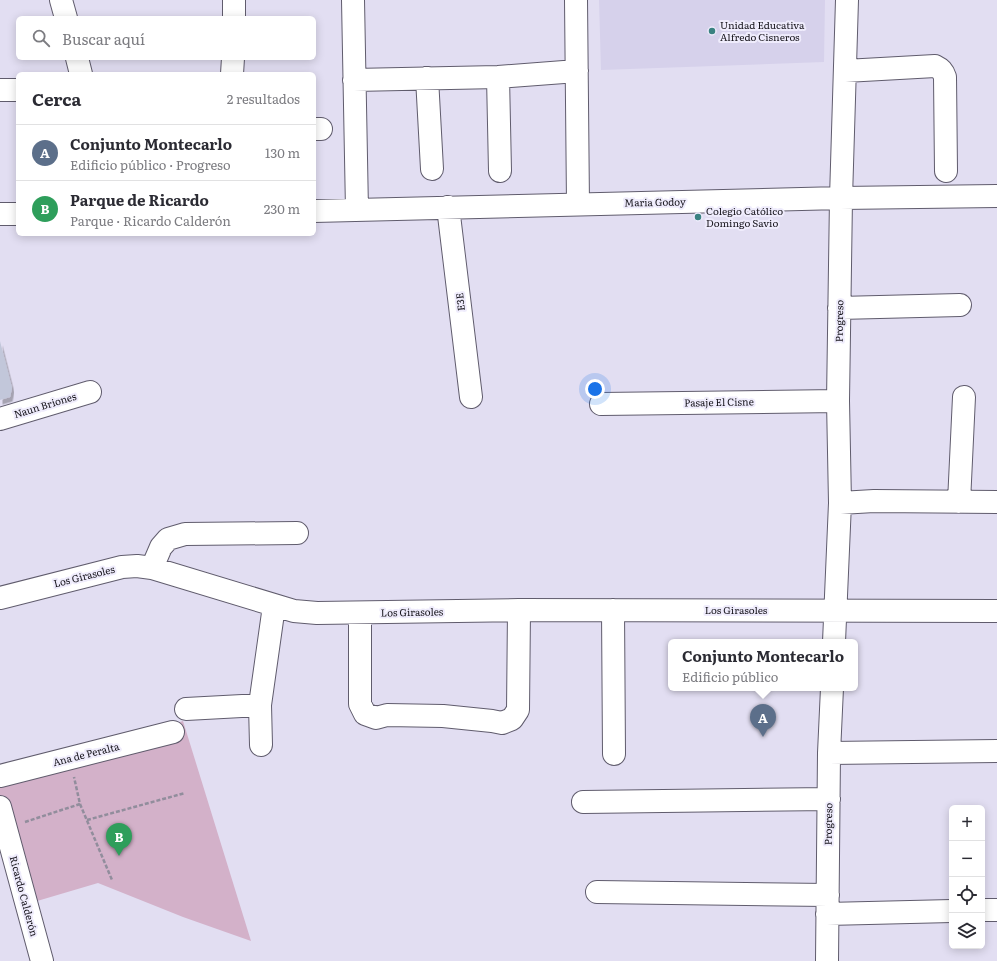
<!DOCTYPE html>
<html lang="es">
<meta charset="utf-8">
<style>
:root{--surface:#fff;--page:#f2f2f3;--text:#2b2b33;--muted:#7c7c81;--line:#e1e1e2;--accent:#3a8281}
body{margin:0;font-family:Literata,serif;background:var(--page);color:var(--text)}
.controls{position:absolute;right:12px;bottom:12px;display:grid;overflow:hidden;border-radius:6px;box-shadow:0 2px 10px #0003}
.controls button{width:36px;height:36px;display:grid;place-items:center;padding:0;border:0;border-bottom:1px solid var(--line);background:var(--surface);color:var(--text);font:20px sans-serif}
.you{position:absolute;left:595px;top:389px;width:14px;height:14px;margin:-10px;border:3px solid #fff;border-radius:50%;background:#1a73e8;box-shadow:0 0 0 6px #1a73e833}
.badge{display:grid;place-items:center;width:26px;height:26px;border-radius:50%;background:var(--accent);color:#fff;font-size:13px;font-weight:700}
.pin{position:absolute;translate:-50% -33px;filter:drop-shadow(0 1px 2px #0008)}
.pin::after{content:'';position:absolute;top:21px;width:14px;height:12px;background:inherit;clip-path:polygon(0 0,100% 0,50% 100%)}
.popup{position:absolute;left:668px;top:639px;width:190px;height:52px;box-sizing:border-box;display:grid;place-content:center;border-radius:6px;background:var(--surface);filter:drop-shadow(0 1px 3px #0005);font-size:13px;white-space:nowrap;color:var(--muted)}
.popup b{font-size:15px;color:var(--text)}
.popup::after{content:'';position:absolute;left:50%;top:100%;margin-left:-8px;border:8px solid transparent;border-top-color:var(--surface)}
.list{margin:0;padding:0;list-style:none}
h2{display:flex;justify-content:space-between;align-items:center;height:52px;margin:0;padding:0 16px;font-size:17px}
h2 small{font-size:13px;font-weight:400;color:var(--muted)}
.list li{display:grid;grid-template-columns:26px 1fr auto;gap:12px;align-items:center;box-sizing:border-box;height:56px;padding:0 16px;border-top:1px solid var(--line)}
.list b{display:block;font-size:15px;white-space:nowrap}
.list p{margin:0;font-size:13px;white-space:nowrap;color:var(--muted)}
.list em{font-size:13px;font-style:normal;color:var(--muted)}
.icon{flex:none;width:22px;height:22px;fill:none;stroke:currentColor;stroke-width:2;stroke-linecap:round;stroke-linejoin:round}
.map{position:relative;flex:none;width:997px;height:961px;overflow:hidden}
.search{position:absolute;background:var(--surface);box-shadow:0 2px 10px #0003;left:16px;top:16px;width:300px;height:44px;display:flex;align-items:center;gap:10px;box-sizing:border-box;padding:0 14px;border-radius:6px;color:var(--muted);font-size:15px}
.panel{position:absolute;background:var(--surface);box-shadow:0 2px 10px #0003;left:16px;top:72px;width:300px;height:164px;border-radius:6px}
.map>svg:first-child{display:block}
.built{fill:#d6d1eb}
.green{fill:#d3b1c9}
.building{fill:#c2c7da;filter:url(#shadow)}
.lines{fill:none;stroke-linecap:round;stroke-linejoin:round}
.minor-casing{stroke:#605c6d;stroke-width:24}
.path{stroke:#918d9c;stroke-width:2.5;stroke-dasharray:4 2;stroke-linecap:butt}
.minor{stroke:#fff;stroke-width:22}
.poi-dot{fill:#3a8281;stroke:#efecfc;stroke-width:1.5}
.labels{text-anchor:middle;stroke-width:4;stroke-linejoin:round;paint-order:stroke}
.poi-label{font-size:10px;fill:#15131a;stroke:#efecfc;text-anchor:start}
.street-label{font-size:10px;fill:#15131a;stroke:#efecfc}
</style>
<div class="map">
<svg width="997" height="961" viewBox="0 0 997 961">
<defs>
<filter id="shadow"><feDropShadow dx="2.5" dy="4.5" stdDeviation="0" flood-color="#0004"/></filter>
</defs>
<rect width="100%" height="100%" fill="#e2def2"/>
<path class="built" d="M599,0H825L824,62L601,70Z"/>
<path class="green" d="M183,721L251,941L183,917L98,883L27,904L0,807V776Z"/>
<path class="building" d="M0,341L12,388L10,397L0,400Z"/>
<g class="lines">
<g class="minor-casing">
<path id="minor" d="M61,0L66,18
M353,0L357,210
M576,0L578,204
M234,18V0
M77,58L81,74
M845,71L935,66C941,69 943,71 945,77L946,171
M232,74L233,58
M498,77L500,171
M427,78L432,169
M354,80L498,77L577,71
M0,90H18
M314,129H321
M448,207L471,397
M314,211L841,198L997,196
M0,214H18
M839,308L960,305
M601,404L838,401
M0,419L90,392
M959,502L964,397
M840,503L874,501L997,502
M152,568L161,547L168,539L185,534L297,533
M0,598L122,567L137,566L152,568L294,611L317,613L519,610L997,611
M613,610L614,754
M360,613V704L365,714L376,718L387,715L443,716L492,721L502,723L512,719L518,710L519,610
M834,642L840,503L838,401L841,198L847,0
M186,709L260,705
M261,745L260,705L274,606
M829,753L997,751
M0,776L173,732
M583,802L829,799
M0,807L42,961
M597,892L828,895
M982,910H997
M827,914L952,911
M827,961L829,753L832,688"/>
</g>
<path class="path" d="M80,804L112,880
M87,820L185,793
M25,822L80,804L74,777"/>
<use href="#minor" class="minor"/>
</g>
<g class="poi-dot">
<circle cx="712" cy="31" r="4"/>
<circle cx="698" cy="217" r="4"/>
</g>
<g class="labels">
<g class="poi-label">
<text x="720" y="29">Unidad Educativa<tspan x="720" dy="12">Alfredo Cisneros</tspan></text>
<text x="706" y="215">Colegio Católico<tspan x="706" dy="12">Domingo Savio</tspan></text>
</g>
<g class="street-label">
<text transform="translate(655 202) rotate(-1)" y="4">Maria Godoy</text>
<text transform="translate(460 302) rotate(-97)" y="4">E3E</text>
<text transform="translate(839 321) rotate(-89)" y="4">Progreso</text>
<text transform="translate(719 402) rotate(-1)" y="4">Pasaje El Cisne</text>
<text transform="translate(45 405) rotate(-17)" y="4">Naun Briones</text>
<text transform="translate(84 576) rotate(-14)" y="4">Los Girasoles</text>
<text x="736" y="614">Los Girasoles</text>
<text transform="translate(412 612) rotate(-1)" y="4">Los Girasoles</text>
<text transform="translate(86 754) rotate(-14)" y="4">Ana de Peralta</text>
<text transform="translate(828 824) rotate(-89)" y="4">Progreso</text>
<text transform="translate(24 896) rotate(75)" y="4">Ricardo Calderón</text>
</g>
</g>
</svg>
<div class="controls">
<button>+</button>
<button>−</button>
<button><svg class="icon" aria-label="locate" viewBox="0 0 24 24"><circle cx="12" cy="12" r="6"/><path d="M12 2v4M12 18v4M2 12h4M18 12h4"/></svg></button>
<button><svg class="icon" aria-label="layers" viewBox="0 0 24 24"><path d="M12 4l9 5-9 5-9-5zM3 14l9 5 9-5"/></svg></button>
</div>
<div class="you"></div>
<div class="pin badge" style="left:763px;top:737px;background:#5c6f8a">A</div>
<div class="popup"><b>Conjunto Montecarlo</b>Edificio público</div>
<div class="pin badge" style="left:119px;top:856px;background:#2e9e5b">B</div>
<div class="search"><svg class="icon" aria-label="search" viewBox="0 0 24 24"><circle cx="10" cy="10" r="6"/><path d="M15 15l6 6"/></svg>Buscar aquí</div>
<section class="panel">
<h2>Cerca<small>2 resultados</small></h2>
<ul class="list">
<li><span class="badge" style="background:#5c6f8a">A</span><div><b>Conjunto Montecarlo</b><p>Edificio público · Progreso</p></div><em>130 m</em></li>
<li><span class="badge" style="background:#2e9e5b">B</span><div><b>Parque de Ricardo</b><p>Parque · Ricardo Calderón</p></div><em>230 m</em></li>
</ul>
</section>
</div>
